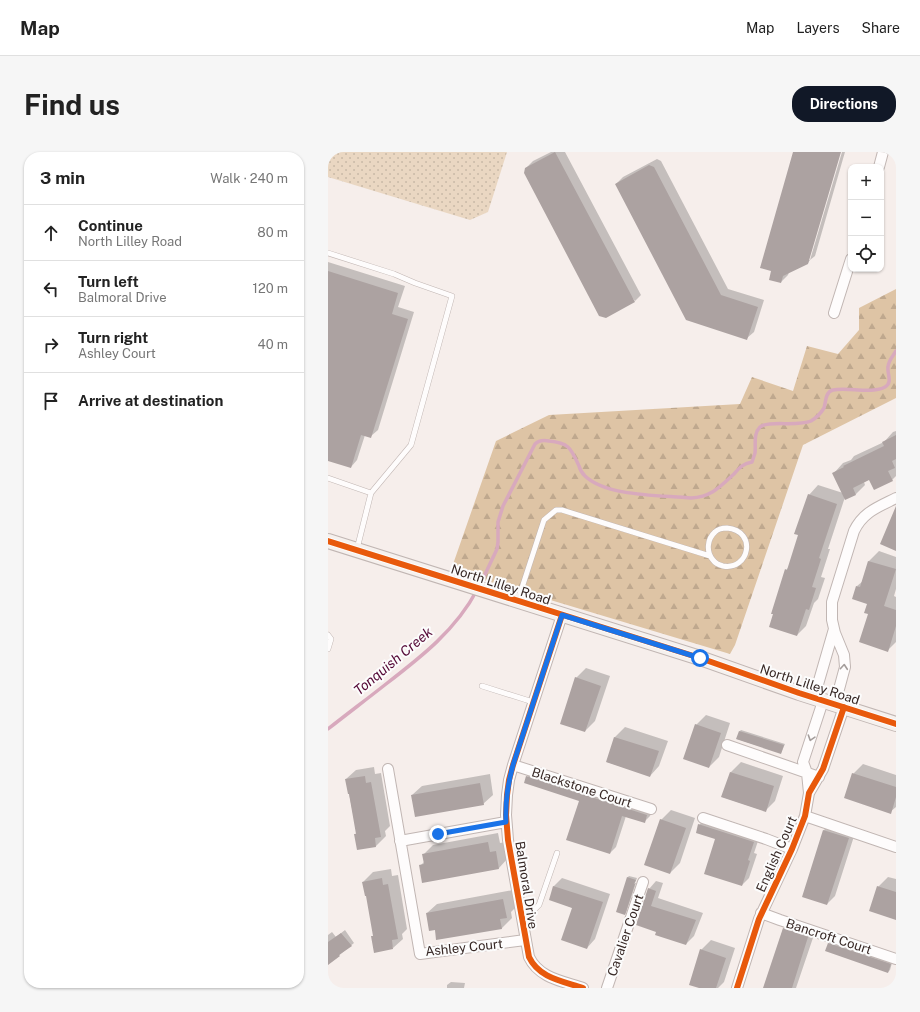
<!DOCTYPE html>
<meta charset="utf-8">
<style>
:root{--surface:#fff;--page:#f6f6f6;--text:#222;--muted:#767676;--line:#e0e0e0;--accent:#111827}
body{margin:0;font-family:"Public Sans",sans-serif;background:var(--page);color:var(--text)}
.controls{position:absolute;right:12px;top:12px;display:grid;overflow:hidden;border-radius:8px;box-shadow:0 1px 3px #0004}
.controls button{width:36px;height:36px;display:grid;place-items:center;padding:0;border:0;border-bottom:1px solid var(--line);background:var(--surface);color:var(--text);font:20px sans-serif}
.stop{position:absolute;width:12px;height:12px;margin:-9px;border:3px solid #1a73e8;border-radius:50%;background:#fff}
.stop.end{background:#1a73e8;border-color:#fff;box-shadow:0 1px 4px #0008}
.list{margin:0;padding:0;list-style:none}
h2{display:flex;justify-content:space-between;align-items:center;height:52px;margin:0;padding:0 16px;font-size:17px}
h2 small{font-size:13px;font-weight:400;color:var(--muted)}
.list li{display:grid;grid-template-columns:26px 1fr auto;gap:12px;align-items:center;box-sizing:border-box;height:56px;padding:0 16px;border-top:1px solid var(--line)}
.list b{display:block;font-size:15px;white-space:nowrap}
.list p{margin:0;font-size:13px;white-space:nowrap;color:var(--muted)}
.list em{font-size:13px;font-style:normal;color:var(--muted)}
.icon{flex:none;width:22px;height:22px;fill:none;stroke:currentColor;stroke-width:2;stroke-linecap:round;stroke-linejoin:round}
.map{position:relative;flex:none;width:568px;height:836px;overflow:hidden;border-radius:16px}
header{display:flex;align-items:center;gap:24px;box-sizing:border-box;height:56px;padding:0 20px;background:var(--surface);border-bottom:1px solid var(--line)}
header strong{font-size:19px}
nav{display:flex;gap:22px;margin-inline-start:auto;font-size:14px}
.intro{display:flex;align-items:center;justify-content:space-between;box-sizing:border-box;height:96px;padding:0 24px}
h1{margin:0;font-size:28px}
.button{padding:10px 18px;border-radius:16px;background:var(--accent);color:#fff;font-size:14px;font-weight:700}
main{display:flex;gap:24px;padding:0 24px}
aside{flex:1;background:var(--surface);border-radius:16px;box-shadow:0 1px 3px #0004}
.map>svg:first-child{display:block}
.grass{fill:url(#grass-dots)}
.forest{fill:url(#forest-firs)}
.shadow{fill:#0003}
.lines{fill:none;stroke-linecap:round;stroke-linejoin:round}
.stream{stroke:#d8a9bd;stroke-width:3.5}
.building{fill:#aca2a1}
.lane-casing{stroke:#c1b6b3;stroke-width:6}
.street-casing{stroke:#c1b6b3;stroke-width:12}
.secondary-casing{stroke:#c1b6b3;stroke-width:16}
.lane{stroke:#fefcfc;stroke-width:5}
.street{stroke:#fefcfc;stroke-width:10}
.secondary{stroke:#f6f1ee;stroke-width:14}
.cycleway-casing{stroke:#fcfcfc;stroke-width:8}
.cycleway{stroke:#e8590c;stroke-width:6}
.oneway{stroke:#a49d9b}
.route{stroke:#1a73e8;stroke-width:5}
.labels{text-anchor:middle;stroke-width:4;stroke-linejoin:round;paint-order:stroke}
.street-label{font-size:13px;fill:#372825;stroke:#fcfcfc}
.water-label{font-size:14px;font-style:italic;fill:#540836;stroke:#fcfcfc}
</style>
<header>
<strong>Map</strong>
<nav><a>Map</a><a>Layers</a><a>Share</a></nav>
</header>
<div class="intro"><h1>Find us</h1><a class="button">Directions</a></div>
<main>
<aside>
<h2>3 min<small>Walk · 240 m</small></h2>
<ul class="list">
<li><svg class="icon" aria-label="ahead" viewBox="0 0 24 24"><path d="M12 20V5M6 11l6-6 6 6"/></svg><div><b>Continue</b><p>North Lilley Road</p></div><em>80 m</em></li>
<li><svg class="icon" aria-label="left" viewBox="0 0 24 24"><path d="M17 20v-9H6M10 6l-5 5 5 5"/></svg><div><b>Turn left</b><p>Balmoral Drive</p></div><em>120 m</em></li>
<li><svg class="icon" aria-label="right" viewBox="0 0 24 24"><path d="M7 20v-9h11M14 6l5 5-5 5"/></svg><div><b>Turn right</b><p>Ashley Court</p></div><em>40 m</em></li>
<li><svg class="icon" aria-label="arrive" viewBox="0 0 24 24"><path d="M6 21V4h12l-3 4 3 4H6"/></svg><div><b>Arrive at destination</b></div></li>
</ul>
</aside>
<div class="map">
<svg width="568" height="836" viewBox="0 0 568 836">
<defs>
<pattern id="grass-dots" width="8" height="8" patternUnits="userSpaceOnUse"><rect width="8" height="8" fill="#ead7c2"/><path d="M2 2h.1M6 6h.1" fill="none" stroke="#c9b9a7" stroke-width="1.8" stroke-linecap="round"/></pattern>
<pattern id="forest-firs" width="22" height="20" patternUnits="userSpaceOnUse"><rect width="22" height="20" fill="#dec4a5"/><path d="M5 1l3.5 6h-7zM16 11l3.5 6h-7z" fill="#bfa88e"/></pattern>
</defs>
<rect width="100%" height="100%" fill="#f6eeeb"/>
<path class="grass" d="M0,0H179L160,60L142,68L0,25Z"/>
<path class="forest" d="M568,137V246L475,293L407,493L402,502L123,418L168,289L221,263L412,252L424,225L465,239L479,194L510,202L531,178V156Z"/>
<path class="shadow" d="M223,0H237L313,143L307,149L198,16L205,9Z
M466,0H512L480,108H482L480,111L461,120L460,123L453,130Z
M514,0H517L487,104L482,108Z
M329,7L333,9L400,137L436,148L426,180L419,186L288,32L295,25Z
M0,110L77,134L70,155L86,160L50,278L43,284L37,283L29,308L23,315L0,308Z
M568,279V324L564,328L546,337L542,327L536,330L537,333L528,342L517,345L500,397H502L493,425L497,426L490,447L486,451L478,474L469,483L458,418L461,415L472,383L481,343L490,333L515,341L506,321L515,311L523,308L526,304L556,290L565,280Z
M551,399L568,405V437L566,444L568,445V490L560,498L541,462V451L529,434L535,429L541,409Z
M258,516L282,524L267,569L257,579L248,526Z
M378,563L402,571L391,605L381,615L368,573Z
M297,575L340,589L331,614L322,624L279,610L287,585Z
M413,578L457,592L454,599L453,601L409,587L412,579Z
M413,610L455,624L447,649L437,659L395,645L403,620Z
M535,612L568,623V655L562,660L525,622Z
M46,615L47,622L53,621L62,674L57,679L58,684L48,694L30,697L27,682L29,681L18,627L28,618Z
M205,619L325,657L322,664L316,670L298,664L288,695L282,701L252,648L199,625Z
M162,622L165,643L155,652L84,643L94,634Z
M343,658L367,666L352,711L342,721L333,668Z
M378,666L432,683L426,701L429,702L421,726L414,733L389,687L371,673Z
M504,670L528,678L507,744L499,752L475,744L496,678Z
M170,681L172,691L178,690L180,706L171,716L92,714L97,709L96,702L105,693Z
M63,717L64,724L70,723L79,777L74,782L75,787L65,796L35,730L45,720Z
M301,724L309,726L307,731H308L298,761L297,762L289,759L300,725Z
M560,725L568,727V767L550,735Z
M234,726L282,742L267,787L259,796L245,756L222,747L226,734Z
M328,729L335,731L330,746L375,761L366,784L358,792L329,779L309,772L321,737Z
M185,738L188,755L183,760L184,766L174,776L109,787L107,776L99,761L109,752Z
M463,769L488,777L468,836H438L455,777Z
M17,778L26,791L3,810L0,805V783L4,780L8,785Z
M383,788L407,796L396,830L390,836H374L373,798Z
M502,790L564,811L562,818L560,820L500,791Z
M123,830L137,831L136,836H119V833Z"/>
<g class="lines">
<path class="stream" d="M152,433L169,397L170,390V370L175,354L207,292C211,288 216,288 221,289C242,291 243,297 251,314C252,318 255,322 257,324C279,345 334,343 363,346C383,345 392,335 406,322C412,315 415,312 424,310C425,307 426,304 427,301C428,292 425,282 432,275C440,268 470,275 483,269C488,266 493,261 496,256C498,250 497,240 505,238C519,235 545,242 557,235C565,230 559,222 560,215C560,209 565,204 568,199
M0,577C19,562 39,547 58,532C93,505 128,478 149,438"/>
</g>
<path class="building" d="M227,0L307,150L278,166L271,164L196,21L197,16Z
M465,0H513L480,112L455,124L453,131L441,128L443,119L432,116Z
M321,13L326,15L393,143L430,155L419,188L358,168L287,32Z
M0,119L70,141L64,162L80,167L43,286L33,283L23,316L0,309Z
M568,283V307L564,309L567,316L560,319L565,329L546,338L541,328L525,336L528,343L517,348L504,321L516,315L515,314L556,294L554,290Z
M480,342L509,352L491,406L493,407L484,435L488,436L481,458L478,457L469,484L441,475L445,462H443L457,417L459,418L470,383L466,382Z
M568,354V399L552,392Z
M540,409L568,417L556,454L568,458V474L560,500L531,490L540,462L536,461L539,452L524,447L528,434L532,435Z
M247,525L273,534L257,580L232,572Z
M367,572L393,581L381,616L355,607Z
M411,579L456,593L453,602L408,587Z
M286,585L331,599L322,625L278,610Z
M402,620L446,634L438,660L393,645Z
M524,621L568,635V645L563,662L516,646Z
M37,624L38,631L43,630L53,685L47,686L48,695L29,698L26,682H28L21,642H20L17,627Z
M198,624L319,663L317,671L294,664L282,702L238,688L251,649L196,631Z
M152,631L156,653L87,665L83,643Z
M332,667L358,676L342,722L316,713Z
M370,672L426,690L420,708L422,709L414,734L376,722L387,687L368,681Z
M495,678L521,686L499,753L474,745Z
M160,690L162,700L168,699L171,717L94,731L91,713L96,712L94,702Z
M299,725L308,728L306,732H307L297,763L288,760Z
M54,726L55,733L60,732L70,787L64,788L65,797L46,801L43,784H45L38,744H37L34,730Z
M225,734L275,750L259,797L233,788L244,756L221,748Z
M549,734L568,740V768L541,759Z
M320,736L328,739L323,754L368,768L358,793L327,783L328,780L308,773Z
M175,747L179,766L172,767L174,777L108,788L107,778L101,779L98,761Z
M455,776L480,785L464,836H435Z
M13,781L24,794L11,803L12,804L0,813V790Z
M500,791L563,812L560,821L497,799Z
M372,797L398,806L388,836H371L361,833Z"/>
<g class="lines">
<g class="lane-casing">
<path id="lane" d="M0,101L66,122L87,131L124,144L83,293L43,341L29,397
M0,326L43,341
M399,376C430,379 421,419 395,414C391,413 387,411 385,408C378,400 379,387 387,380C390,377 395,376 399,376Z
M190,448L216,368L228,358H234L382,404
M0,483L3,487L0,497
M154,534L205,550
M193,765L202,762L211,753L229,701"/>
</g>
<g class="street-casing">
<path id="street" d="M551,15L555,0
M506,161L523,107
M234,463L185,613L181,628L179,643L178,663L180,688L201,805C211,826 234,829 255,836
M486,546L506,477
M507,552L517,515L516,503L507,481L504,468V450L526,379C535,360 550,355 568,346
M399,593L491,625
M185,613L323,657
M60,617L92,802L197,788
M481,641L479,621L475,610L495,549
M477,664L568,695
M375,666L438,687L464,697
M72,689L178,670
M433,761L452,768L568,807
M279,836L315,730
M409,836L431,767L464,697L477,664L481,641L495,617L516,555"/>
</g>
<g class="secondary-casing">
<path id="secondary" d="M0,389L372,506L471,541L568,572"/>
</g>
<use href="#lane" class="lane"/>
<use href="#street" class="street"/>
<use href="#secondary" class="secondary"/>
<g class="cycleway-casing">
<path id="cycleway" d="M0,389L372,506L471,541L568,572
M234,463L185,613L181,628L179,643L178,663L180,688L201,805C211,826 234,829 255,836
M409,836L431,767L464,697L477,664L481,641L495,617L516,555"/>
</g>
<use href="#cycleway" class="cycleway"/>
</g>
<defs><path id="oneway-chevron" d="M-2-3.5L2.5 0L-2 3.5" fill="none" stroke-width="1.6" stroke-linecap="round" stroke-linejoin="round"/></defs>
<g class="oneway">
<use href="#oneway-chevron" transform="translate(516 515) rotate(-85)"/>
<use href="#oneway-chevron" transform="translate(483 586) rotate(108)"/>
</g>
<g class="lines">
<path class="route" d="M110,682L178,670C177,650 180,631 185,613L234,463L372,506"/>
</g>
<g class="labels">
<g class="street-label">
<text transform="translate(173 432) rotate(18)" y="5">North Lilley Road</text>
<text transform="translate(482 532) rotate(18)" y="5">North Lilley Road</text>
<text transform="translate(254 635) rotate(18)" y="5">Blackstone Court</text>
<text transform="translate(448 702) rotate(-66)" y="5">English Court</text>
<text transform="translate(199 733) rotate(81)" y="5">Balmoral Drive</text>
<text transform="translate(297 783) rotate(-71)" y="5">Cavalier Court</text>
<text transform="translate(501 784) rotate(18)" y="5">Bancroft Court</text>
<text transform="translate(136 795) rotate(-6)" y="5">Ashley Court</text>
</g>
<g class="water-label">
<text transform="translate(65 509) rotate(-40)" y="5">Tonquish Creek</text>
</g>
</g>
</svg>
<div class="controls">
<button>+</button>
<button>−</button>
<button><svg class="icon" aria-label="locate" viewBox="0 0 24 24"><circle cx="12" cy="12" r="6"/><path d="M12 2v4M12 18v4M2 12h4M18 12h4"/></svg></button>
</div>
<div class="stop" style="left:372px;top:506px"></div>
<div class="stop end" style="left:110px;top:682px"></div>
</div>
</main>
